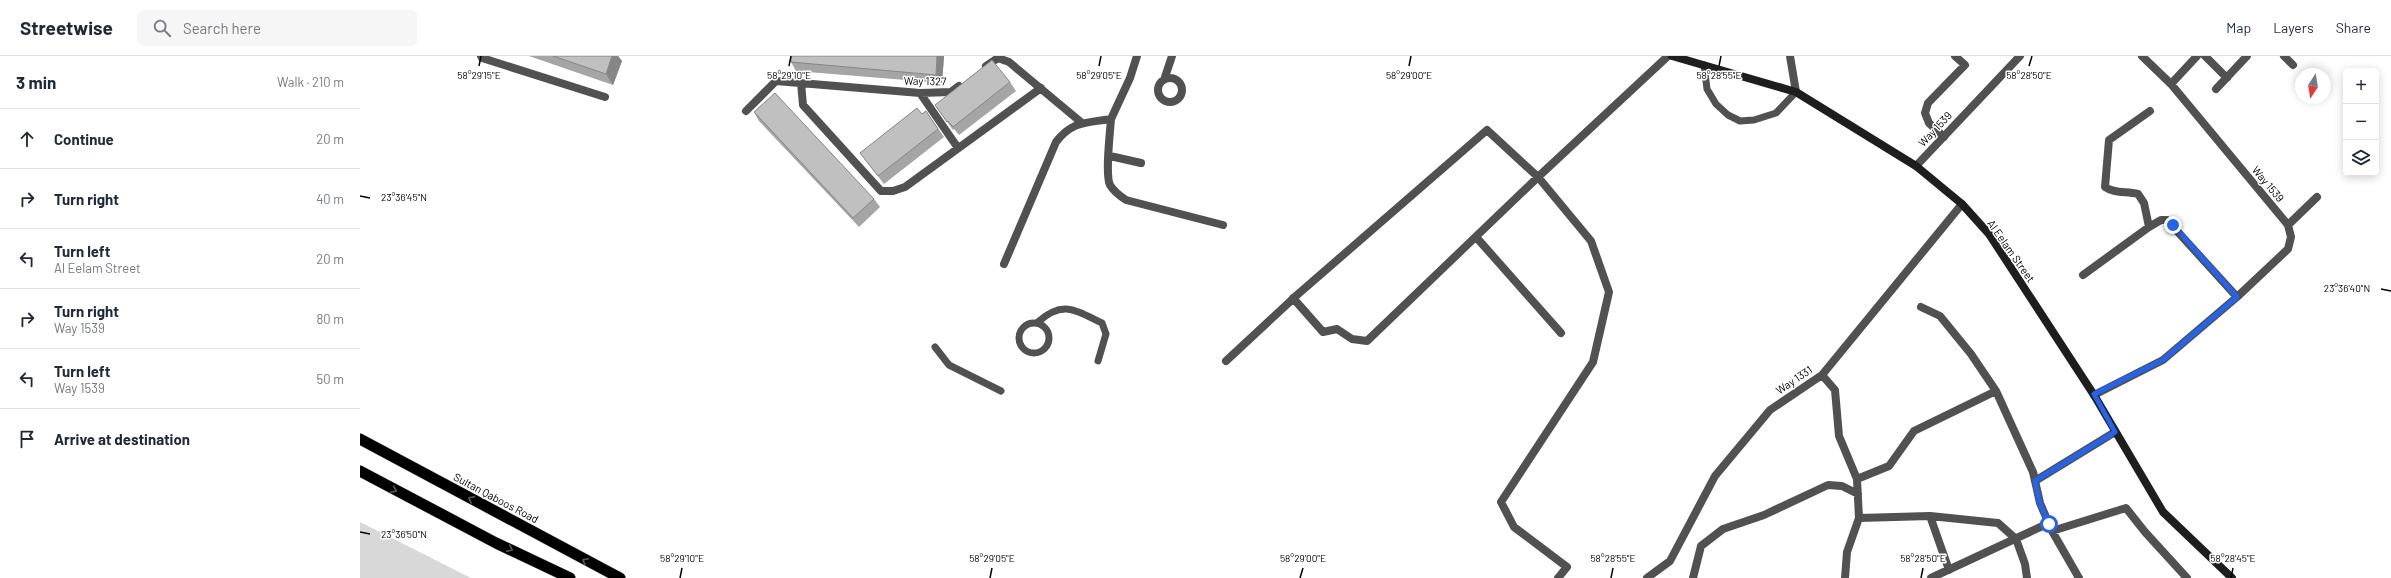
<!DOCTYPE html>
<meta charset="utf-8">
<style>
:root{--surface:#fff;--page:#f6f6f7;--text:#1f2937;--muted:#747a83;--line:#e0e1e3}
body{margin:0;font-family:Barlow,sans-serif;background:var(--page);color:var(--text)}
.controls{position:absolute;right:12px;top:12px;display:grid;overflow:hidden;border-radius:6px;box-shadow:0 2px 10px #0003}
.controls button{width:36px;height:36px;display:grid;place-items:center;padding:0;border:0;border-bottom:1px solid var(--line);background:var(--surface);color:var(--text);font:20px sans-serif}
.compass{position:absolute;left:1935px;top:12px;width:36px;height:36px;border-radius:50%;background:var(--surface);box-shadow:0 2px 10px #0003;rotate:192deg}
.stop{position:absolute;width:12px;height:12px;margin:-9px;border:3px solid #2563eb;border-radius:50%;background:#fff}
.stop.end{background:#2563eb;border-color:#fff;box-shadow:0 1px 4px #0008}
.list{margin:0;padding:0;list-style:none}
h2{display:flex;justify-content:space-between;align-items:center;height:52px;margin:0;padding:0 16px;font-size:17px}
h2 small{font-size:13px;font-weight:400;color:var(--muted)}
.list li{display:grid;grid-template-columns:26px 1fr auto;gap:12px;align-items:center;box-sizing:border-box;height:60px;padding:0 16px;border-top:1px solid var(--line)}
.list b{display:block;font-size:15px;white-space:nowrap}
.list p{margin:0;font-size:13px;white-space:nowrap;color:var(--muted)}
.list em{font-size:13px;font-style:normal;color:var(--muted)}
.icon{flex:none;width:22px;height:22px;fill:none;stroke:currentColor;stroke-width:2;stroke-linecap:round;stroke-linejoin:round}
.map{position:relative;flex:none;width:2031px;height:522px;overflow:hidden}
header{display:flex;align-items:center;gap:24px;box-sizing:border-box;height:56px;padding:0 20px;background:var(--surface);border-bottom:1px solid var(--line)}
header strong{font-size:19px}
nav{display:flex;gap:22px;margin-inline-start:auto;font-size:14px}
.search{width:280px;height:36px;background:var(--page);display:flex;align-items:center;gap:10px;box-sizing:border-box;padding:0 14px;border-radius:6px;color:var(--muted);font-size:15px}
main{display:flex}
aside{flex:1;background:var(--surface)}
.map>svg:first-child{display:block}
.green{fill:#d8d8d8}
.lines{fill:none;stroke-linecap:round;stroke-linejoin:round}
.trunk-casing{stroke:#dbdbdb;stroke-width:12}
.service{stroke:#515151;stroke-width:7}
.minor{stroke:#515151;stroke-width:8}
.secondary{stroke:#1e1e1e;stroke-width:8}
.trunk{stroke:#000;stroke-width:11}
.wall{fill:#a5a5a5}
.shaded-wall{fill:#868686}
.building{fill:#c0c0c0;stroke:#868686}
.oneway{stroke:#595959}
.route{stroke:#2563eb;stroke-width:5}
.ticks{fill:none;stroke:#000;stroke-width:1.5}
.labels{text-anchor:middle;stroke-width:3;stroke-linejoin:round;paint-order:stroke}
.street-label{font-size:11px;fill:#000;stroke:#fff}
.ticks-label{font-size:10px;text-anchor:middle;fill:#000;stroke:#fff;stroke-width:3;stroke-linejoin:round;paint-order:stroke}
</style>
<header>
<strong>Streetwise</strong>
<div class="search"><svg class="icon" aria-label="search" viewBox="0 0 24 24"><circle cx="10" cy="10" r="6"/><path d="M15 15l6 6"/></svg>Search here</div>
<nav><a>Map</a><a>Layers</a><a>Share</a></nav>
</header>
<main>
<aside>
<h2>3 min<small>Walk · 210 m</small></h2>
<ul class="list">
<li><svg class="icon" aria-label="ahead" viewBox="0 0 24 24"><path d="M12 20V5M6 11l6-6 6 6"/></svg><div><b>Continue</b></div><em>20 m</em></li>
<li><svg class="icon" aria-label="right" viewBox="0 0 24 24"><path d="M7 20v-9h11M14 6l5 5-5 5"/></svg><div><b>Turn right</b></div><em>40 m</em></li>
<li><svg class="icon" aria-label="left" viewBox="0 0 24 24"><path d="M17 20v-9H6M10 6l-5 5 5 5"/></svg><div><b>Turn left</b><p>Al Eelam Street</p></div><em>20 m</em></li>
<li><svg class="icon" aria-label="right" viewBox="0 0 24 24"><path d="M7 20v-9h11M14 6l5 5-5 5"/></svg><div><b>Turn right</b><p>Way 1539</p></div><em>80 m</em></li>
<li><svg class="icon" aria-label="left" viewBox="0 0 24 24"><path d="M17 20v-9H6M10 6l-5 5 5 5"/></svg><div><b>Turn left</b><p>Way 1539</p></div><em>50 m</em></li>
<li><svg class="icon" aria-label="arrive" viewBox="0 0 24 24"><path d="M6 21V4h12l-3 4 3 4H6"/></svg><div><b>Arrive at destination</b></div></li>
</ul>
</aside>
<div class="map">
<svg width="2031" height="522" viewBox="0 0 2031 522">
<rect width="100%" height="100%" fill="#fff"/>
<path class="green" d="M0,466L111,522H0Z"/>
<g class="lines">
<g class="trunk-casing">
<path id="trunk" d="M0,383L260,522
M0,415L136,487L210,522"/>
</g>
<path class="service" d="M1344,9L1347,33L1356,48L1368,59L1380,65L1394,64L1416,57L1436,36
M678,266C703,244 715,254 742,267L746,278L738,305
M659 282a15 15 0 1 1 30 0a15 15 0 1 1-30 0Z
M575,291L589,309L641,335"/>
<path class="minor" d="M121,0L122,2L245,41
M1430,0L1436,36
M1845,0L1867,22
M1924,0L1933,9
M626,10L638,2L649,6L722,67
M798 34a12 12 0 1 1 24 0a12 12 0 1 1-24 0Z
M804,24L812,0
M441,27L443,49L521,135H533L545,131L681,32
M1811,28L1837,0
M1856,33L1887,0
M560,37L598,92
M386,55L416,25L560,37L591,36L599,30
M751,63C750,77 745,119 750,129C754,136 760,140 766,144L863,169
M1584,81L1569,67L1565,57L1568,47L1605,9L1595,0
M750,100L781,107
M1556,110L1660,0
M1928,169L1957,141
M1789,171L1784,147L1778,138C1766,135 1755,138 1745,131L1749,84L1790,55
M1116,181L1201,277
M644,208L696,86C712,65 726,67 751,63L770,22L777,0
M1723,219L1789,171L1801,164H1807L1877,241
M933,242L963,276L977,273L992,283L1007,285L1178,121L1308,0
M1561,251L1580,260L1611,298L1636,335L1673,416L1680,447L1692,475L1719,522
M866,305L937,239L1127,74L1178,121L1231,185L1249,236L1233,306L1141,446L1154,471L1207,511L1198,522
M1462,319L1475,334L1479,380L1497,423L1499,462L1487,496L1485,522
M1734,339L1803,304L1877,241L1928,193L1931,181L1928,169L1811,28L1782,0
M1497,423L1529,410L1554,375L1636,335
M1675,425L1755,376
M1570,460L1589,514
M1499,462L1570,460L1638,467L1656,483L1665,508L1667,522
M1692,475L1766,452L1785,476L1827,522
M1287,522L1310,505L1355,420L1410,354L1462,319L1602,148
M1333,522L1341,490L1363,473L1404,459L1468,429L1482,430L1498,438
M1571,522L1689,467"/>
<path class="secondary" d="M1312,0L1436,36L1556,110L1602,148L1629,178L1734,339L1803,456L1872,522"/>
<use href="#trunk" class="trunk"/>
</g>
<path class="wall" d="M169,0H258L262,5L253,29Z
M584,0L582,27L436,15L431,6Z
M650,26L656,35L599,79L594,73L593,74L575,49Z
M566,55L584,81L524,128L500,97Z
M394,56L514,143L520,151L499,171L399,65Z"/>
<path class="shaded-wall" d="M252,0H258L262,5L253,29L246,18Z
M577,0H584L582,27L576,19Z"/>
<path class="building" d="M193,0H252L246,18Z
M431,0H577L576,19L431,6Z
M632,4L650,26L593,71L588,65L587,66L575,49Z
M415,37L514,143L493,162L394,56Z
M557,52L562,58L566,55L578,73L518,120L500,97Z"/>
<defs><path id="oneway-chevron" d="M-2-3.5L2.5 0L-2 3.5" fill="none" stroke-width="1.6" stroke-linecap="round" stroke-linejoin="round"/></defs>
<g class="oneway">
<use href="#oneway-chevron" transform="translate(34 434) rotate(27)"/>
<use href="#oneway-chevron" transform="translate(111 443) rotate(-152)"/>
<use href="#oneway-chevron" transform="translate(150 493) rotate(25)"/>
<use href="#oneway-chevron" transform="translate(225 505) rotate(-153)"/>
</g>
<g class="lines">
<path class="route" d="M1689,468L1680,448L1675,425L1755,376L1734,338L1803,304L1877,241L1813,169"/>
</g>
<path class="ticks" d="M119,10L121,0M429,10L431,0M739,10L741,0M1049,10L1051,0M1359,10L1361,0M1669,10L1672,0M0,140L10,142M2021,233L2031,235M0,476L10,478M320,522L322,512M630,522L632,512M940,522L943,512M1251,522L1253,512M1561,522L1563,512M1871,522L1873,512"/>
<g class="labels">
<g class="street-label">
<text transform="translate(565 25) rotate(1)" y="4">Way 1327</text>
<text transform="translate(1575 73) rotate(-47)" y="4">Way 1539</text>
<text transform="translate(1908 128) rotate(50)" y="4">Way 1539</text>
<text transform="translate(1651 195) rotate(55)" y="4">Al Eelam Street</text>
<text transform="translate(1434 324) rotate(-34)" y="4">Way 1331</text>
<text transform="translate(136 442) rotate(28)" y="4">Sultan Qaboos Road</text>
</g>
</g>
<g class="ticks-label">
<text x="119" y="23">58°29'15"E</text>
<text x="429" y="23">58°29'10"E</text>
<text x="739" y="23">58°29'05"E</text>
<text x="1049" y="23">58°29'00"E</text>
<text x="1359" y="23">58°28'55"E</text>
<text x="1669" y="23">58°28'50"E</text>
<text x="44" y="145">23°36'45"N</text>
<text x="1987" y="236">23°36'40"N</text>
<text x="44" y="482">23°36'50"N</text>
<text x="322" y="506">58°29'10"E</text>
<text x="632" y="506">58°29'05"E</text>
<text x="943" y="506">58°29'00"E</text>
<text x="1253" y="506">58°28'55"E</text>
<text x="1563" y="506">58°28'50"E</text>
<text x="1873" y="506">58°28'45"E</text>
</g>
</svg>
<div class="controls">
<button>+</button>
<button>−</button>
<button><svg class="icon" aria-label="layers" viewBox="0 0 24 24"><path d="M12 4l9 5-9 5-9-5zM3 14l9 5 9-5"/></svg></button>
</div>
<svg class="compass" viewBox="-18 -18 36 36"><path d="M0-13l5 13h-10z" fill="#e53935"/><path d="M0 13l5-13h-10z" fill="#747a83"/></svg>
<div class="stop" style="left:1689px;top:468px"></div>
<div class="stop end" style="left:1813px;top:169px"></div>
</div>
</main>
